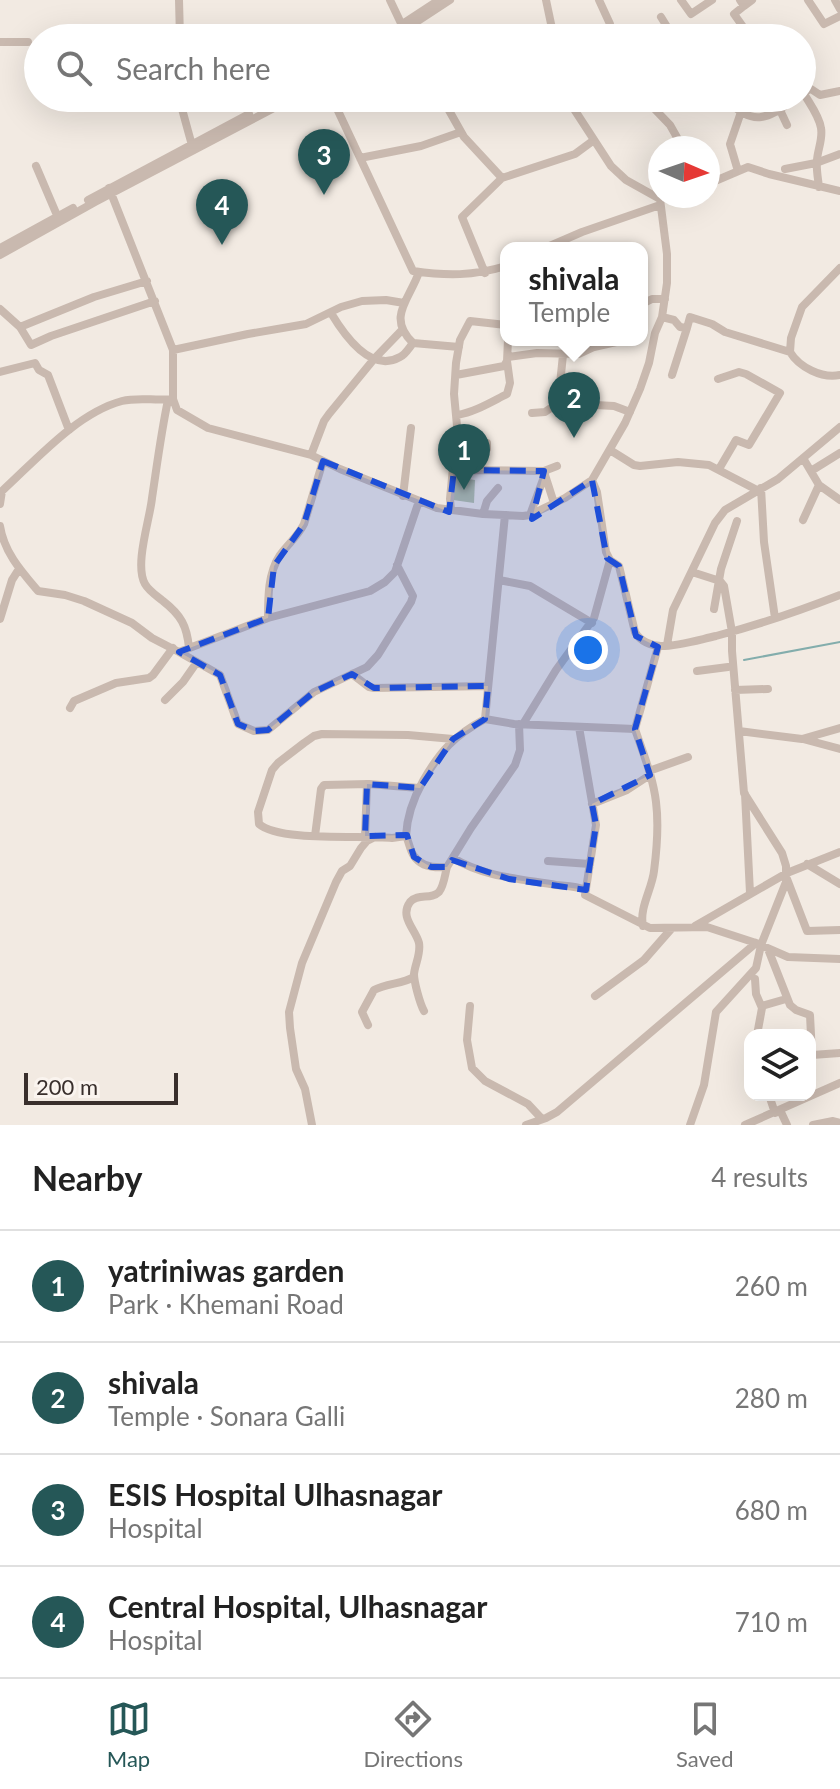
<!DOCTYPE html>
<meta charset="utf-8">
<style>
:root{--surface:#fff;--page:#f2f2f2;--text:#222;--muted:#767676;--line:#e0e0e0;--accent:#255757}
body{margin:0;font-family:Lato,sans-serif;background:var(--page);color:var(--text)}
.controls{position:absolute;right:24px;bottom:24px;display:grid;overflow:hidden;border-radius:16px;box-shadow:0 8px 32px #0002}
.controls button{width:72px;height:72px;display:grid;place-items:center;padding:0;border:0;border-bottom:2px solid var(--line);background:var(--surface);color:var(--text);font:40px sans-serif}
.compass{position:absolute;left:648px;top:136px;width:72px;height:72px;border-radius:50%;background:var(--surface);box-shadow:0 8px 32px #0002;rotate:92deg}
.scale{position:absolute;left:24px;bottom:20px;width:154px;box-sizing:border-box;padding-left:8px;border:4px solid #392f2c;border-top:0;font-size:22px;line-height:28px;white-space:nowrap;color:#392f2c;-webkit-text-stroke:6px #faf4ef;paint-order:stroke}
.you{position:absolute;left:588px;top:650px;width:28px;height:28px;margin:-20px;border:6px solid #fff;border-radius:50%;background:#1a73e8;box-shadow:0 0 0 12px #1a73e833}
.badge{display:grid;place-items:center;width:52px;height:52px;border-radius:50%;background:var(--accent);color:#fff;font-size:26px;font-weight:700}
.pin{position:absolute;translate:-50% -66px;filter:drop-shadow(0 2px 4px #0008)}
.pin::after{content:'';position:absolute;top:42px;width:28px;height:24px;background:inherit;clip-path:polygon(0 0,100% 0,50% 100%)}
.popup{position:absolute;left:500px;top:242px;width:148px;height:104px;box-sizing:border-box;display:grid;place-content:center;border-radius:16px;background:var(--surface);filter:drop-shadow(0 2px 6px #0005);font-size:26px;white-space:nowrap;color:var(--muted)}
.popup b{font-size:30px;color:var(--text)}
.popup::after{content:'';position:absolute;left:50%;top:100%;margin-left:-16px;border:16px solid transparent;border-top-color:var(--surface)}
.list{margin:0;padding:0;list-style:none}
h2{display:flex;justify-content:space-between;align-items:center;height:104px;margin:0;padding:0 32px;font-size:34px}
h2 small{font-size:26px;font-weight:400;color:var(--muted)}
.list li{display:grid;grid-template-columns:52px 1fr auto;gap:24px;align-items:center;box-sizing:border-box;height:112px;padding:0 32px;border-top:2px solid var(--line)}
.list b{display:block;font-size:30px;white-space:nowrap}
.list p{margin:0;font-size:26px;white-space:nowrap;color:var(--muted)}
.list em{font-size:26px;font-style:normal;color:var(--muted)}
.icon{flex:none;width:44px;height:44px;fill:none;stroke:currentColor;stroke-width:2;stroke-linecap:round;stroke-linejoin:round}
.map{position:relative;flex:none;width:840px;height:1125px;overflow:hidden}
.search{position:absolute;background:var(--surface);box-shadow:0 8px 32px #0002;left:24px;right:24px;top:24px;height:88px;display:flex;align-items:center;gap:20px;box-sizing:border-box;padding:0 28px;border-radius:44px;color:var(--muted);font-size:30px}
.sheet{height:552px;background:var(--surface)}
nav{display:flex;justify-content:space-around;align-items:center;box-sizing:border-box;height:112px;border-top:2px solid var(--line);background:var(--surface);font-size:22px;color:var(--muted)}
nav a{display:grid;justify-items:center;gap:4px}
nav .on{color:var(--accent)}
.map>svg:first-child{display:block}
.green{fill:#b8c0a3}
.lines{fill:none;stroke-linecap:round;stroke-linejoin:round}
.stream{stroke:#83adac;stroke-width:2}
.minor{stroke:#c9b9af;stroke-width:8}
.marked{fill:#1d4ed8;fill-opacity:0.2;stroke:#1d4ed8;stroke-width:6;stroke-dasharray:16 10;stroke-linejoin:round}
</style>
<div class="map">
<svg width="840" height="1125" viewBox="0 0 840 1125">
<rect width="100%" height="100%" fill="#f2eae2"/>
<path class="green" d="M455,477L475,480L474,503L453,500Z"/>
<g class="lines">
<path class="stream" d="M744,660L840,642"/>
<path class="minor" d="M179,0L180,38
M390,0L408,38
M546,0L554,38
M599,0L610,24L613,38
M681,0L691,14L712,0
M740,0L744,6L752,0
M808,0L824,24L840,16
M835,0L840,9
M744,6L734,14L751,38
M661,17L674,38
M381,38L439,0
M392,38L450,0
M0,42H28
M803,92C809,103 819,115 821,128C823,139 818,148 817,160C816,169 818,178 819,187
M802,94L803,92L811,89L820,95L840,91
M179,98L193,149
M332,98L413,271C447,276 473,276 506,266
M442,98L464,137L502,178L462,217L485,273
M570,98L572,106L611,166L626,180L660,199
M644,98L670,125L683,148
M724,98C755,128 766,119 797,98
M656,110L678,98
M780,110L787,125
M360,158L421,146L461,132
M36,166L59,220
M785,169L816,163L840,154
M738,171L730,144L741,112
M502,178L575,154L594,140
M708,184L748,167L769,174L840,191
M109,188L173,350V399L177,410L208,428L311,455L340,469L437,508L483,514L523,516L530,515L565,498L592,480L625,423L640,389L649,363L655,333L662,317L667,283V254L660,199
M660,199L671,196
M88,200L249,114
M0,248L73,208
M545,248L582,232L660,205
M0,255L95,202L293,98
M419,272C410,299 386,317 413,343L459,347
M642,304L652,299H665
M0,309L20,327L31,345L51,336L155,301
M331,313C343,333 370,374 400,357C405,355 409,348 413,343
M662,317L674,320L680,327L687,328L690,317L712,324L725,332L790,352C799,367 822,379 840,375
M20,327L94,297L147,281
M173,350L248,334L306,324L341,307L362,301L386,300L404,303
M790,352L791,338L802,307L840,268
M508,357L537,353L579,354L594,347L625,340
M0,372L35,363L39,370L48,375L69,430
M456,375L504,366L507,361
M672,375L687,328
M718,379L739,372L746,374L780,393L749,445L736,440L719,469
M168,400C161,433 157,465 152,498C150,519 134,565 145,584C149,591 157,596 163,601C181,615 187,626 189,648
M558,403L563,355
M532,413L545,412L558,403L614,406L630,412
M457,415C475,412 491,402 507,394L510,383L507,361L508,340
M454,449L468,450L474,454H483L487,449V443
M610,450L634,465L640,466L678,462L709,465L757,490
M311,455L324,421L329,414L374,359L402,330
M803,458L819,485L840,500
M454,470L544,471L557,466
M811,471L840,453
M545,475L554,503
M592,480L597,492L606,552L610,560L619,566L635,632C640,641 651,646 661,646C679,646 698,640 716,636C758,625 799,611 840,595
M761,488L764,542L775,618
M403,496L411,428
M0,504L2,491C36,460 77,413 122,401C138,397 156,401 172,399
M451,510L450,499L457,426L454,394L456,363L460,340L470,321L506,325
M483,514L487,501L498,488
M530,515L545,474
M803,520L819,485
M0,526C4,552 21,571 38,591L65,595L84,601L132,623L152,638L179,652L268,618L370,591L385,582L395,572L419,501
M499,580L530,586L592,623
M714,609L721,569L737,521
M268,618C268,597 268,573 280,555C288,544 298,536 304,524L323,461
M0,619L12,580L19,569
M667,645L673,610L715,523L725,510L778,479L840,427
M179,652L220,675L238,724L254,731L268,730L314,692L367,667L378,655L411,602L413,596L397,565
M697,671L728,667
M352,674L369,687L374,688L488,686
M735,690L768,689
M165,700L183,682L197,662
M70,708L74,701L116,683L149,678L153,675L173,648
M485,719L514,724L635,729L658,647
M523,724L556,670L594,618L610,560
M579,727L596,825L585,895L650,928L707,927L756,943L788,957L840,959
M635,729C643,753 653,777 656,802C659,825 657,848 654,871C652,889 639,908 643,926
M739,731L802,739L840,728
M453,739L408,735L322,734L314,736L304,743L278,763L272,770L258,812L259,824C279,842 363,835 392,838L406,836C407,815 413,799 423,781C440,751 455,735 485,719L505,515
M803,739L840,749
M649,771L688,757
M745,794L750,893
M592,804L627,790L650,775
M315,836L321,789L324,785L369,784L419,788
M365,836L367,784
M406,836C409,842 410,851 414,856C421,867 436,868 447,867L471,828L515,765L520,750L519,724
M453,858C484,877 521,879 556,885C566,886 576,886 586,890
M548,861L590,864
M807,864L840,884
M787,879L807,931L840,930
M695,926L787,873L840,852
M768,949L790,1005L796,1010L810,1015L812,1055L840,1053
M755,979L756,994L762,1008L757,1035
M595,996L644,960L672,928
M470,1006L467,1040L472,1068L485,1081L528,1104L542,1119
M762,1006L786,999
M424,1011C420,1004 414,982 414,974C415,964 421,954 419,943C416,930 399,917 410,902C418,893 431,900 439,892C444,886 445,874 447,867
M368,1025L362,1012L374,990C387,983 402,984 414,977
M769,1095L775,1113
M780,1110L787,1125
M312,1125L305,1089L296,1069L290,1028L289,1012L302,963L336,882L342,871L350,866L361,848L367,841L375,837
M526,1125L546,1118L557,1112L756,943
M690,1125L704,1085L716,1012L756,968L761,945L786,882V866L782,853L744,793L732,651V632L724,586L720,581L692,572
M745,1125L840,1083
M813,1125L833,1121L840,1123"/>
</g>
<path class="marked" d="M323,461L449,512L454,470L544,471L532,519L592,480L607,558L619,566L636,636L658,647L635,729L650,775L592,804L596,825L586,890L509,879L452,860L447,867H431L414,857L407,835L365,836L367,784L420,788L453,739L485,719L488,686L374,688L352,674L314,692L268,730L254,731L238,724L220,675L179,652L268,618L274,566L304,524Z"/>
</svg>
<div class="controls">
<button><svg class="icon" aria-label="layers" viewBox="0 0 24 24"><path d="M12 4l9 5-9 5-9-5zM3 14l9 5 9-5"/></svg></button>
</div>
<svg class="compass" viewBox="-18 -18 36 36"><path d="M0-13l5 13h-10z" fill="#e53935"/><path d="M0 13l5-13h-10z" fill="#767676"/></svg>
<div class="scale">200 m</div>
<div class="you"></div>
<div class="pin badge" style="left:464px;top:490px">1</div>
<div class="pin badge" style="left:574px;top:438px">2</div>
<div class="popup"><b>shivala</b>Temple</div>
<div class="pin badge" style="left:324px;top:195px">3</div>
<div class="pin badge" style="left:222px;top:245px">4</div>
<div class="search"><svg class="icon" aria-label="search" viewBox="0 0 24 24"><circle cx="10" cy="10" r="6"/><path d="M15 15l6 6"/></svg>Search here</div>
</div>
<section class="sheet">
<h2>Nearby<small>4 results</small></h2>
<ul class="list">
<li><span class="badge">1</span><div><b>yatriniwas garden</b><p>Park · Khemani Road</p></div><em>260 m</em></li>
<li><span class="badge">2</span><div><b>shivala</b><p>Temple · Sonara Galli</p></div><em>280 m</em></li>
<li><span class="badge">3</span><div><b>ESIS Hospital Ulhasnagar</b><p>Hospital</p></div><em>680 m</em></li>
<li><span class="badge">4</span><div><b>Central Hospital, Ulhasnagar</b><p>Hospital</p></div><em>710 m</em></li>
</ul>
</section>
<nav>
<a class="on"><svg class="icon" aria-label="map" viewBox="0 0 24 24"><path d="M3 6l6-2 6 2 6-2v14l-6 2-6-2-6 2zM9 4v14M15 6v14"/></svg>Map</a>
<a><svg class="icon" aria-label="directions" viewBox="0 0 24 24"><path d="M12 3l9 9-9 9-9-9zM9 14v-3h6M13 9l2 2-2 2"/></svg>Directions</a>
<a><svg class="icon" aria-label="saved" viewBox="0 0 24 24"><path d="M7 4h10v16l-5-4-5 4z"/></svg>Saved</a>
</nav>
